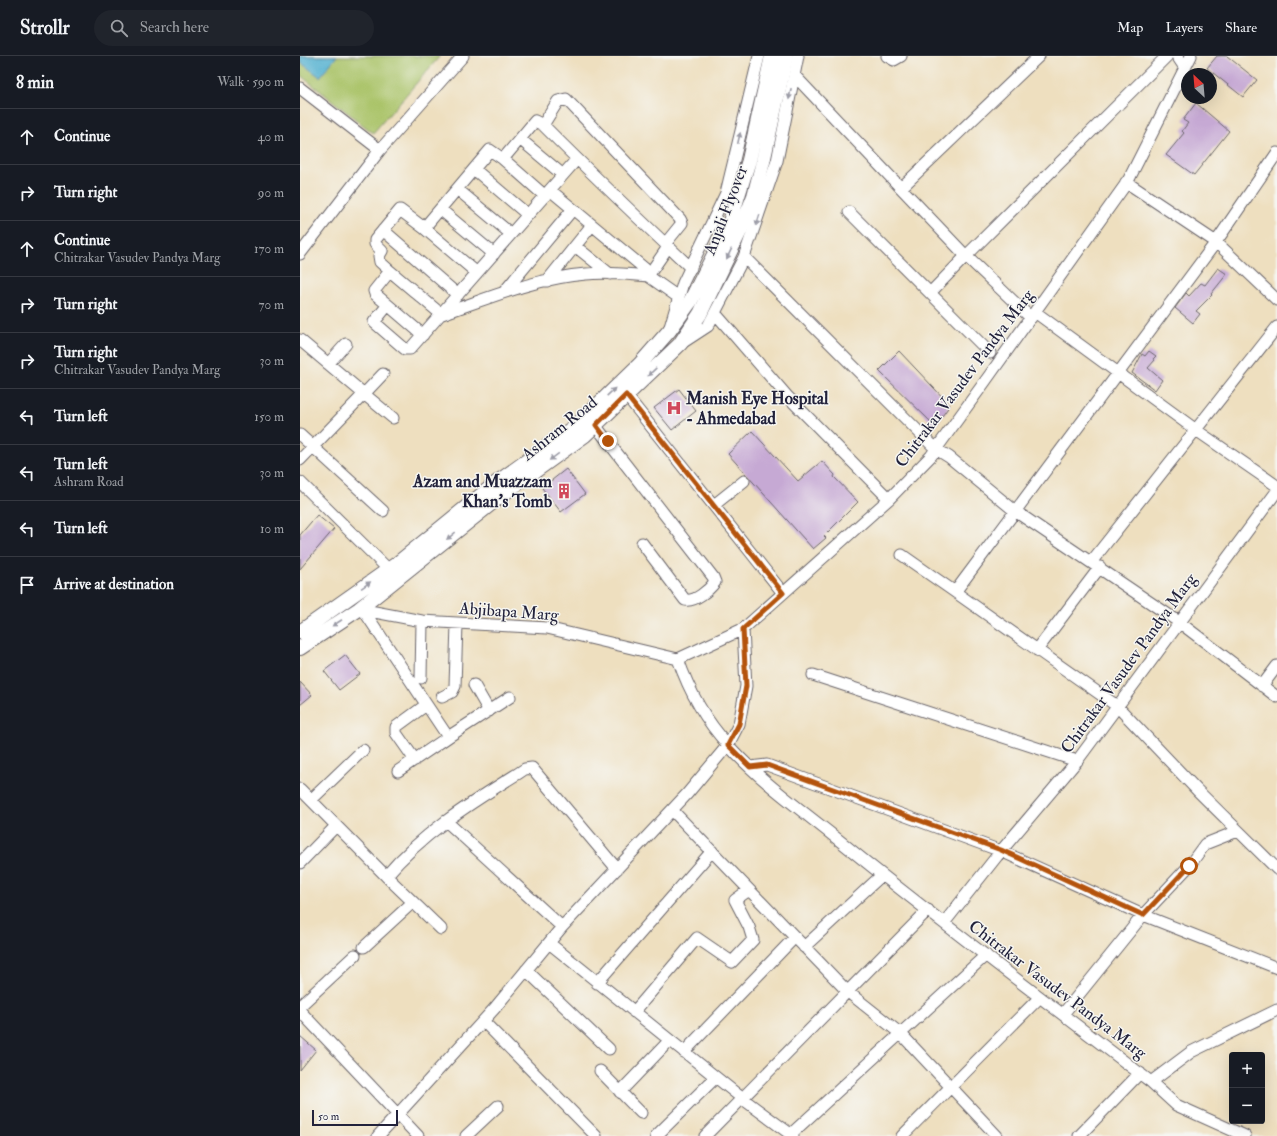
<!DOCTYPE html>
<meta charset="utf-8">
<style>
:root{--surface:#171b24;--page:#20242c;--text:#f1f3f6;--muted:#9ea1a6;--line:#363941}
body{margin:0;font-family:"IM FELL Double Pica",serif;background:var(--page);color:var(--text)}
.controls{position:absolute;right:12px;bottom:12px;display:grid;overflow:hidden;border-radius:4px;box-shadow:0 4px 16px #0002}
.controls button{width:36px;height:36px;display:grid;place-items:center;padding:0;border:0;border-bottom:1px solid var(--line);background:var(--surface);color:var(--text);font:20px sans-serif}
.compass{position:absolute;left:881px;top:12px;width:36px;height:36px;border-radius:50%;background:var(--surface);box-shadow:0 4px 16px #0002;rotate:334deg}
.scale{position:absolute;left:12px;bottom:10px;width:86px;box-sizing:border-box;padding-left:4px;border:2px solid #22223b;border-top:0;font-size:11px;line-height:14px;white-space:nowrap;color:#22223b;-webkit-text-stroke:3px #f6f6f2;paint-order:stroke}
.stop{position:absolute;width:12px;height:12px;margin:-9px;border:3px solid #b45309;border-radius:50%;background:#fff}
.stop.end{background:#b45309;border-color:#fff;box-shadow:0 1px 4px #0008}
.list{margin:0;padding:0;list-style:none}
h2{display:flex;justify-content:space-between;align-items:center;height:52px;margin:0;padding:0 16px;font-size:17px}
h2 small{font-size:13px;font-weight:400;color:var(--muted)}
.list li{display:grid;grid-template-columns:26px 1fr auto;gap:12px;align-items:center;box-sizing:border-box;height:56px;padding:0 16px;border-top:1px solid var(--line)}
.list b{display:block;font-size:15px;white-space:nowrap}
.list p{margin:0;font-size:13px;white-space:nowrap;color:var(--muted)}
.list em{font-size:13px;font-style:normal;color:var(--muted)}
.icon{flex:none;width:22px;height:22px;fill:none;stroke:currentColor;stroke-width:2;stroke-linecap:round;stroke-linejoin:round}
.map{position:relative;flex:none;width:977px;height:1080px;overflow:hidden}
header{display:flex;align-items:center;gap:24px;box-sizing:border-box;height:56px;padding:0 20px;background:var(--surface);border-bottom:1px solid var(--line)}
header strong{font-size:19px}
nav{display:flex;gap:22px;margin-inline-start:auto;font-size:14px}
.search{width:280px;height:36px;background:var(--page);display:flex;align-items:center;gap:10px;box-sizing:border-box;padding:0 14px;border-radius:22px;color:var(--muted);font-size:15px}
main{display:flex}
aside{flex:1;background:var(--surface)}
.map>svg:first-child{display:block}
.green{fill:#abc46a;stroke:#667352}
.water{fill:#51b0d0;stroke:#3a6986}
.building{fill:#c6a9d4}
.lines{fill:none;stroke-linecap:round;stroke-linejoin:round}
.minor-casing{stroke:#696469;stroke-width:13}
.major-casing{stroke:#696469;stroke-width:16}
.minor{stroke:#fff;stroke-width:11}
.major{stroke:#fff;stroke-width:14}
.oneway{fill:#9c9ca7}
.route{stroke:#b45309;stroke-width:5}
.labels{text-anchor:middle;stroke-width:3;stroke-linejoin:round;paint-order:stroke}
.street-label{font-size:17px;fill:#22223b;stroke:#f6f6f2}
.poi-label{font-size:17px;font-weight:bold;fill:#22223b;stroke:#f6f6f2;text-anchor:start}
</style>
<header>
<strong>Strollr</strong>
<div class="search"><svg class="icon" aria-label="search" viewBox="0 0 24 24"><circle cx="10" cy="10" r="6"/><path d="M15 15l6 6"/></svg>Search here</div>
<nav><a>Map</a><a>Layers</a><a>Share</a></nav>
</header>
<main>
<aside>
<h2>8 min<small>Walk · 590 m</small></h2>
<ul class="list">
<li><svg class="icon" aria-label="ahead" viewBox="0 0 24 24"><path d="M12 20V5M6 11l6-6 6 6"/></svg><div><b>Continue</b></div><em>40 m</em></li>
<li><svg class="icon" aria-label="right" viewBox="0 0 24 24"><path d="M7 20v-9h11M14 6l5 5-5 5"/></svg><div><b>Turn right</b></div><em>90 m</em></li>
<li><svg class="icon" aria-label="ahead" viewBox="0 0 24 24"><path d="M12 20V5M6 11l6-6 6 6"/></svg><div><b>Continue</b><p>Chitrakar Vasudev Pandya Marg</p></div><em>170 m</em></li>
<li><svg class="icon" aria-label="right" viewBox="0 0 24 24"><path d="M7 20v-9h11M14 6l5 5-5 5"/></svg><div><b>Turn right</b></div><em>70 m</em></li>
<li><svg class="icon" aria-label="right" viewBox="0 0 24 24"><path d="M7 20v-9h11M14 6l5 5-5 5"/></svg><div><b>Turn right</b><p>Chitrakar Vasudev Pandya Marg</p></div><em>30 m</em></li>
<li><svg class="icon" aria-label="left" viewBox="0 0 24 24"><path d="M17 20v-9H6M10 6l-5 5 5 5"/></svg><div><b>Turn left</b></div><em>150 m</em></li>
<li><svg class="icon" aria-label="left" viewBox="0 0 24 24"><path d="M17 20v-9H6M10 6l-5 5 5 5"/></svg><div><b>Turn left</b><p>Ashram Road</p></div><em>30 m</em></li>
<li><svg class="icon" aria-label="left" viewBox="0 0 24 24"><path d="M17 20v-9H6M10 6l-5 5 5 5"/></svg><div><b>Turn left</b></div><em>10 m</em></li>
<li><svg class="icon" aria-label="arrive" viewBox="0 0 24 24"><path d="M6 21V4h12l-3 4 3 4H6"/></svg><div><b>Arrive at destination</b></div></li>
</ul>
</aside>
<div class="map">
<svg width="977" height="1080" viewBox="0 0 977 1080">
<rect width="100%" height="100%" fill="#f6f6f2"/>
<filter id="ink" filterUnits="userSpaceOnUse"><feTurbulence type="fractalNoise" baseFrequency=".025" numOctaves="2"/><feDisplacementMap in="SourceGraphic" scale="8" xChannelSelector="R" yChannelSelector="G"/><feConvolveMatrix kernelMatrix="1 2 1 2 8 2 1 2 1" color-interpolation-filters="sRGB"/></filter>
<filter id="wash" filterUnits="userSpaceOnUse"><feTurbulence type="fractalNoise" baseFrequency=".012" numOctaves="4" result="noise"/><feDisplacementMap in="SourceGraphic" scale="16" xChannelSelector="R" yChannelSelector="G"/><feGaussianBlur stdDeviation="0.9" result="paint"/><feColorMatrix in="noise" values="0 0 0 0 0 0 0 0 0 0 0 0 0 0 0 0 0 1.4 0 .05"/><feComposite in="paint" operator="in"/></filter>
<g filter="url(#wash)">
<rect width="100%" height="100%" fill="#eedfbf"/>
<path class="green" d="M0,0H140L73,77L0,19Z"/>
<path class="water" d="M0,0H37L20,21L0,6Z"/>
<g id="blocks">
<path class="building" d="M917,0H927L957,24L943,41L907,12Z
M896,47L929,75L894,119L866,99L884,77L882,75L888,67L883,64Z
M918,212L927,218L911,238L912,239L896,255L900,258L893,267L875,252L886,237L889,240L901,227L905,229Z
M599,295L650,349L635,370L579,315Z
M849,295L856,300L853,303L855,304L848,312L862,324L855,334L832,317L842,298L845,300Z
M379,333L396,355L372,374L354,352Z
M452,375L498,425L522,405L535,419L534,421L558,446L524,480L526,482L513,493L428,398Z
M266,413L285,438L261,456L242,432Z
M17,459L34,473L0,513V479Z
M45,599L60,618L39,634L24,615Z
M0,626L12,639L0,649Z
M0,980L16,994L0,1014Z"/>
</g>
</g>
<g filter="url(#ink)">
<use href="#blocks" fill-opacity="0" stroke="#696469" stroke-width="1"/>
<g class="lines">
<g class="minor-casing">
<path id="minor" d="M587,0L594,4L601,0
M877,0L885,12
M494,19L601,132L739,0
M0,32L80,94
M243,69L235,65L203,103L190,94L124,172L100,154L75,184V188L82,195L79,200L80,206L90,215L74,235L75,238L88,249L74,266L75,267L105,293H110L277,103
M220,83L263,119
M977,97L916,186L655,536L817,650L897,734L977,813
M203,103L245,140
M174,113L228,159
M826,126L916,186L977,244
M601,132L666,200L630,237
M157,133L211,178
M250,134L350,217
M140,153L194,198
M549,156L690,297
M124,172L177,217
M83,174L158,239
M365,188L382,167L380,163L266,43L258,45L243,69C291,117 341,165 391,212
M275,190L310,218
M0,198L80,94L163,0
M444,201L636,393L649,401L715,455L879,566L977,641
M90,215L141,258
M348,220L378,241
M247,225L292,169
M204,236L273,153
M88,249L123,279
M735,256L896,374L977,430
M415,257L487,340L589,443
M142,258C189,242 236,222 286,218C307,216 327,218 348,220L368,191
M731,262L666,200L867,0
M370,271L383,227L426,137L459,0
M0,284L64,338L0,404
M382,287L408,270L444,201L477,105L498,0
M28,308L46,288
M83,318L64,338L93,362
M326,339L483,537
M295,369L413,521L415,526C409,534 395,546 385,544L342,487
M0,379L83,455
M0,426L89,514
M414,449L444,425
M602,499L655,536
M792,505L977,271
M59,553L122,565L247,572L378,603
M64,555L148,681L210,641
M737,594L800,511
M378,603L443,573L589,443L631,400L684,327L828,125L891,0
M378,603C389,635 405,664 428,689C460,725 503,755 540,785C642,868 747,946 851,1026L876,1049L945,1080
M513,619L777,705
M121,622L122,565
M174,629L189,655
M962,630L977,610
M142,641L152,636L155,630L157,568
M115,704L96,677V671L126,649
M450,711L467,709L701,795L843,859L977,912
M98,715L148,681
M0,733L86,820C124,775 176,744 225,713L232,712L317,813
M11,744L63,694
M372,754L548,936L601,978L697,1080
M146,765L262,871
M0,807L36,770
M113,846L141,873
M644,867L701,795L777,705L977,435
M249,887L443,1043L493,1080
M64,891L113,846L86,820
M504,891L582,819
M226,914L309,993
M297,927L412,795
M0,950L55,899
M0,955L118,1080
M334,956L397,882L432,906L453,884L449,871L435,844L449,834
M763,958L843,859L889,810L905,788L938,775
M183,965L296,1080
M384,996L495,881
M300,1015L341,1057
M851,1026L891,996L977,954
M320,1036L369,985
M491,1078L686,899
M78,1080L194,953L262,871L387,738L428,689L439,668L446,630L443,573
M166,1080L198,1050
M356,1080L415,1022
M405,1080L628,854
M602,1080L740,941
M779,1080L840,1017"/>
</g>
<g class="major-casing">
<path id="major" d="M0,576L98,507L195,428L277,369L340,308L369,275L390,246L429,169L449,104L472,0
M0,592L59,553L203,438L285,379L380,288L400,258L441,173L454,140L463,106L486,0"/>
</g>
<use href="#minor" class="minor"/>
<use href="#major" class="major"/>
</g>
<defs><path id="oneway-solid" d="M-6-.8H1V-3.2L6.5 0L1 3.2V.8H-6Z"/></defs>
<g class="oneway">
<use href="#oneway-solid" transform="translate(490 38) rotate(101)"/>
<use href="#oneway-solid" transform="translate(439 82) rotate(-77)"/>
<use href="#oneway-solid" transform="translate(458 164) rotate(108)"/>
<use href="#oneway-solid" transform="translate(429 198) rotate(116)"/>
<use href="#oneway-solid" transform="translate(352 316) rotate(136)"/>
<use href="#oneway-solid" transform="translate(311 336) rotate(-44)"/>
<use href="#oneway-solid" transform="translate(254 401) rotate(144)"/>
<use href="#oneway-solid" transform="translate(151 480) rotate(141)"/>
<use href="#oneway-solid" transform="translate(66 529) rotate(-35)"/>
<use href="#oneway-solid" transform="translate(37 567) rotate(147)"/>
</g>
</g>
<g class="lines" filter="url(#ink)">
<path class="route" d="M308,385L296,369L326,339L483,537L443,573L446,630L439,668L428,689L450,711L467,709L701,794L843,859L889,810"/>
</g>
<defs>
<g id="hospital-bare" transform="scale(1.2)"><path d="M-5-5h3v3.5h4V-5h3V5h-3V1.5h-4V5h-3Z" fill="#d1495b" stroke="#f6f6f2" stroke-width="2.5" paint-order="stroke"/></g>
<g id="building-bare" transform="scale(1.2)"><path d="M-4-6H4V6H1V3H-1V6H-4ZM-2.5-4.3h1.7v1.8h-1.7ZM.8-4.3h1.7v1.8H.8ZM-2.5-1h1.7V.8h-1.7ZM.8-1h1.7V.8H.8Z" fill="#d1495b" stroke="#f6f6f2" stroke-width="2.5" paint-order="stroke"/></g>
</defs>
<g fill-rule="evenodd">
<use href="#hospital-bare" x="374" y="352"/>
<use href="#building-bare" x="264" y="435"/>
</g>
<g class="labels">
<g class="street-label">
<text transform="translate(425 154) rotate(-69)" y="6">Anjali Flyover</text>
<text transform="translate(664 322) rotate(-53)" y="6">Chitrakar Vasudev Pandya Marg</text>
<text transform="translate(259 372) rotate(-39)" y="6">Ashram Road</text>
<text transform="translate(209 555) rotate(4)" y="6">Abjibapa Marg</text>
<text transform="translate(828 607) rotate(-54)" y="6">Chitrakar Vasudev Pandya Marg</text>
<text transform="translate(758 933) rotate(37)" y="6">Chitrakar Vasudev Pandya Marg</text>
</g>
<g class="poi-label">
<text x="386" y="348">Manish Eye Hospital<tspan x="386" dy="20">- Ahmedabad</tspan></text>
<text x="252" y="431" text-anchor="end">Azam and Muazzam<tspan x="252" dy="20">Khan's Tomb</tspan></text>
</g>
</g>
</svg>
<div class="controls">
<button>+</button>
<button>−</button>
</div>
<svg class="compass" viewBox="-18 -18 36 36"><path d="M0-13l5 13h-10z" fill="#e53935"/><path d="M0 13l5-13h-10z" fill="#9ea1a6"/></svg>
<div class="scale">50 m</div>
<div class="stop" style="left:889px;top:810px"></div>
<div class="stop end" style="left:308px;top:385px"></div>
</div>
</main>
